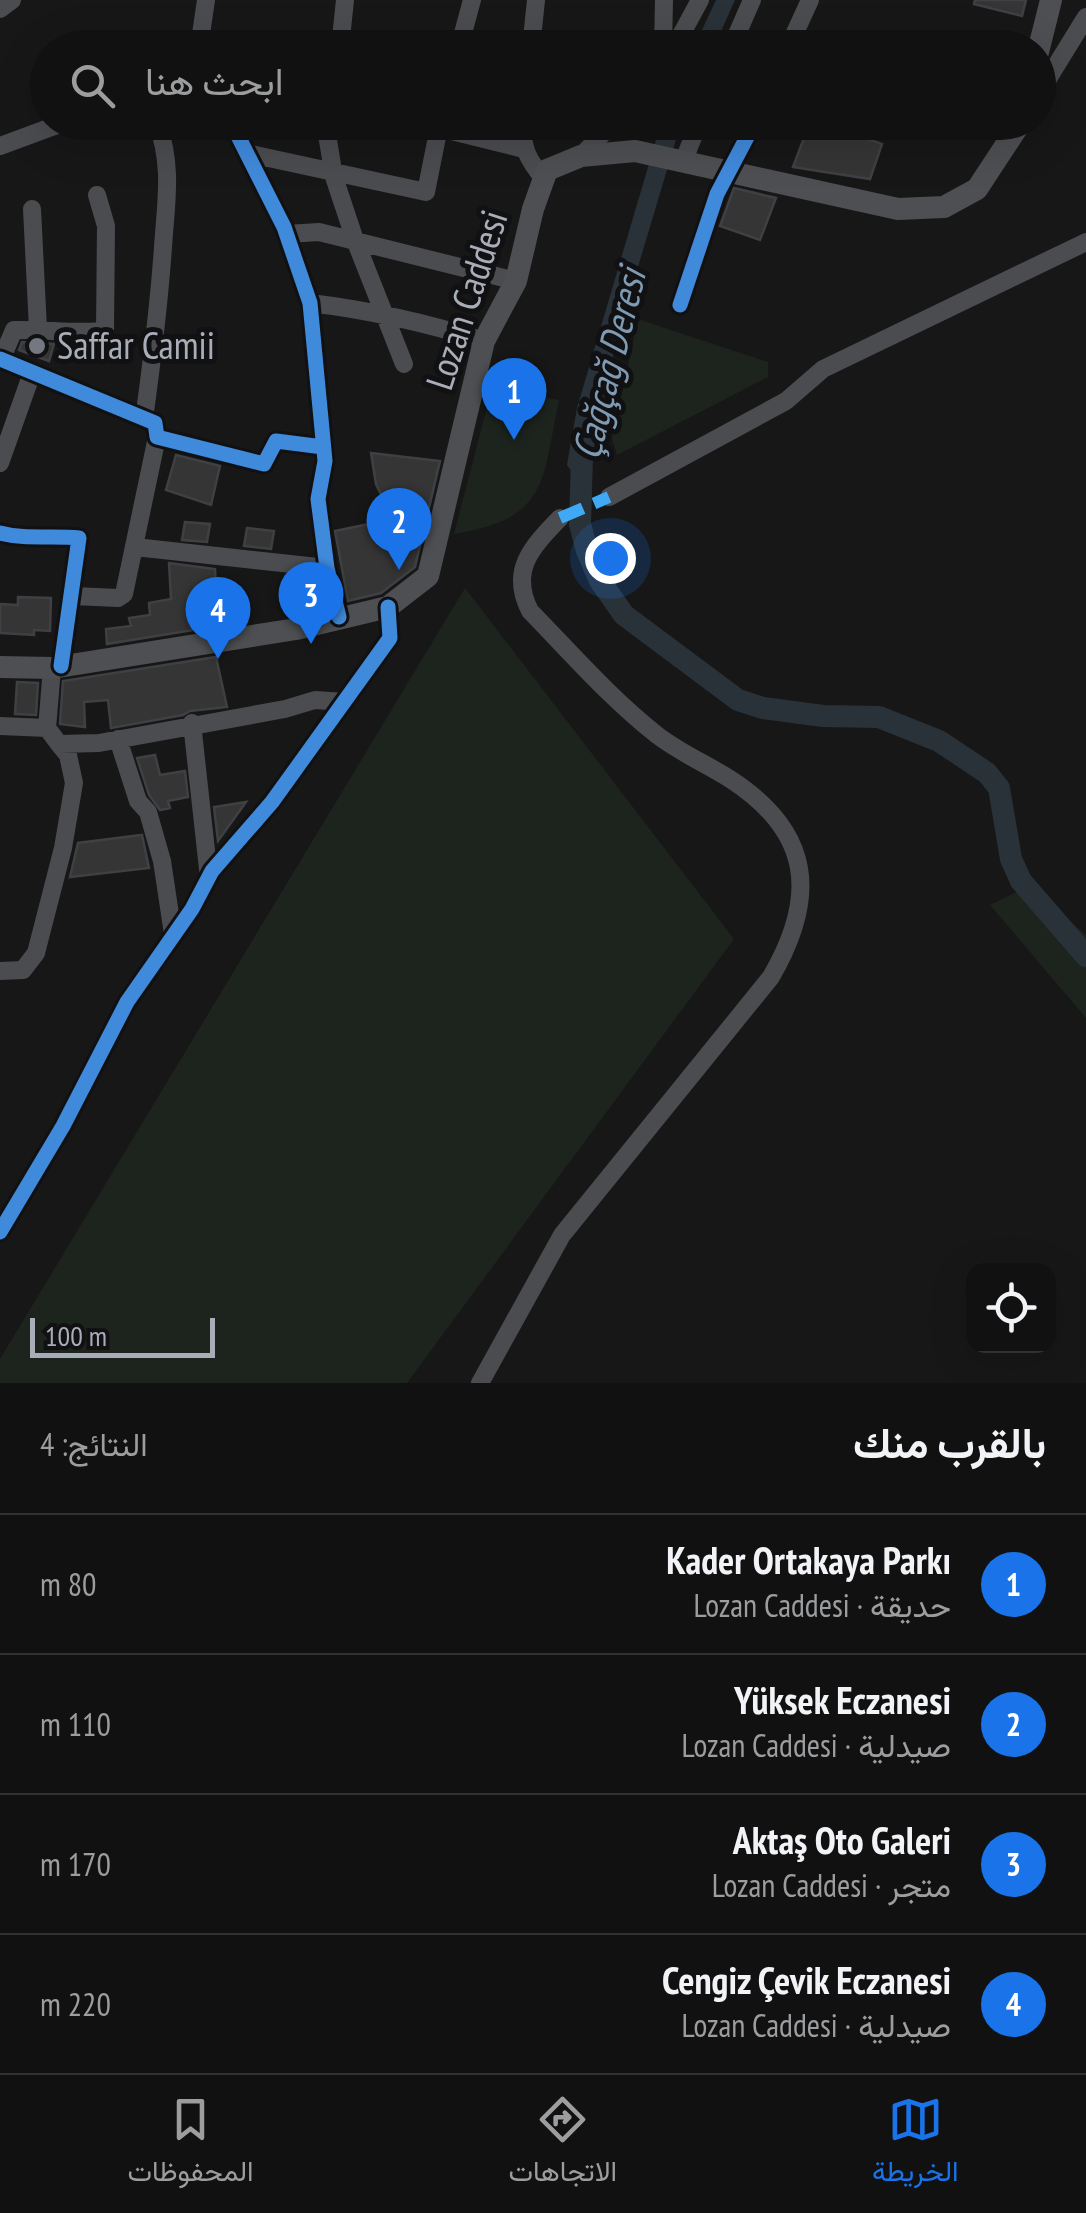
<!DOCTYPE html>
<html lang="ar">
<meta charset="utf-8">
<style>
:root{--surface:#111;--page:#1a1a1a;--text:#f1f3f6;--muted:#9c9d9f;--line:#303131;--accent:#1a73e8}
body{margin:0;font-family:"PT Sans Narrow",Vazirmatn,sans-serif;background:var(--page);color:var(--text);direction:rtl}
.controls{position:absolute;right:30px;bottom:30px;display:grid;overflow:hidden;border-radius:20px;box-shadow:0 10px 40px #0002}
.controls button{width:90px;height:90px;display:grid;place-items:center;padding:0;border:0;border-bottom:2px solid var(--line);background:var(--surface);color:var(--text);font:50px sans-serif}
.scale{position:absolute;left:30px;bottom:25px;width:185px;box-sizing:border-box;padding-left:10px;border:5px solid #a8adb8;border-top:0;font-size:28px;line-height:35px;white-space:nowrap;color:#a8adb8;-webkit-text-stroke:8px #111113;paint-order:stroke}
.you{position:absolute;left:610px;top:558px;width:35px;height:35px;margin:-25px;border:8px solid #fff;border-radius:50%;background:#1a73e8;box-shadow:0 0 0 15px #1a73e833}
.badge{display:grid;place-items:center;width:65px;height:65px;border-radius:50%;background:var(--accent);color:#fff;font-size:32px;font-weight:700}
.pin{position:absolute;translate:-50% -82px;filter:drop-shadow(0 2px 5px #0008)}
.pin::after{content:'';position:absolute;top:52px;width:35px;height:30px;background:inherit;clip-path:polygon(0 0,100% 0,50% 100%)}
.list{margin:0;padding:0;list-style:none}
h2{display:flex;justify-content:space-between;align-items:center;height:130px;margin:0;padding:0 40px;font-size:42px}
h2 small{font-size:32px;font-weight:400;color:var(--muted)}
.list li{display:grid;grid-template-columns:65px 1fr auto;gap:30px;align-items:center;box-sizing:border-box;height:140px;padding:0 40px;border-top:2px solid var(--line)}
.list b{display:block;font-size:38px;white-space:nowrap}
.list p{margin:0;font-size:32px;white-space:nowrap;color:var(--muted)}
.list em{font-size:32px;font-style:normal;color:var(--muted)}
.icon{flex:none;width:55px;height:55px;fill:none;stroke:currentColor;stroke-width:2;stroke-linecap:round;stroke-linejoin:round}
.map{position:relative;flex:none;width:1086px;height:1383px;overflow:hidden;direction:ltr}
.search{position:absolute;background:var(--surface);box-shadow:0 10px 40px #0002;left:30px;right:30px;top:30px;height:110px;display:flex;align-items:center;gap:25px;box-sizing:border-box;padding:0 35px;border-radius:55px;color:var(--muted);font-size:38px}
.sheet{height:690px;background:var(--surface)}
nav{display:flex;justify-content:space-around;align-items:center;box-sizing:border-box;height:140px;border-top:2px solid var(--line);background:var(--surface);font-size:28px;color:var(--muted)}
nav a{display:grid;justify-items:center;gap:5px}
nav .on{color:var(--accent)}
.map>svg:first-child{display:block}
.green{fill:#1d241e}
.water{fill:#2a3239}
.lines{fill:none;stroke-linecap:round;stroke-linejoin:round}
.river{stroke:#2a3239;stroke-width:22}
.building{fill:#353536;stroke:#3f4043;stroke-width:2.5}
.minor{stroke:#4b4c50;stroke-width:18}
.major{stroke:#4d4f52;stroke-width:22}
.quiet{stroke:#3fa9f5;stroke-width:12;stroke-dasharray:25 12;stroke-linecap:butt}
.cycleway-casing{stroke:#111113;stroke-width:21}
.cycleway{stroke:#408adc;stroke-width:15}
.poi-dot{fill:#757880;stroke:#111113;stroke-width:4}
.labels{text-anchor:middle;stroke-width:10;stroke-linejoin:round;paint-order:stroke}
.street-label{font-size:38px;fill:#a8adb8;stroke:#111113}
.poi-label{font-size:38px;fill:#a8adb8;stroke:#111113;text-anchor:start}
.water-label{font-size:40px;font-style:italic;fill:#7f9bb3;stroke:#111113}
</style>
<div class="map">
<svg width="1086" height="1383" viewBox="0 0 1086 1383">
<rect width="100%" height="100%" fill="#171717"/>
<path class="green" d="M638,319L768,362V377L617,455L612,439Z
M492,388L559,400C542,481 549,519 454,534Z
M465,588L734,939L407,1383H0V1359Z
M1029,886L1086,935V1018L990,905Z"/>
<path class="water" d="M716,0H735L714,47H694Z
M661,123H681L617,337L592,456L581,485L567,465L577,408Z"/>
<g class="lines">
<path class="river" d="M582,457L580,524L587,551L600,581L624,615L738,700L763,708L823,716L879,717L939,741L987,773L999,788L1011,859L1021,881L1086,956"/>
</g>
<path class="building" d="M975,0H1026L1022,16L974,4Z
M810,122H820L882,144L870,179L793,167Z
M734,188L776,198L760,240L720,226Z
M22,342L54,344L49,361L19,350Z
M371,453L440,461L415,567L381,593L348,601L335,531L393,519L376,484Z
M176,455L220,466L211,505L166,490Z
M185,522L210,524L207,542L182,540Z
M247,528L274,531L271,549L244,546Z
M169,563L215,569L218,626L107,644L106,629L131,626L129,618L150,615L149,603L171,599Z
M286,576L317,579L323,606L293,612Z
M18,597L51,598L50,631L34,630V635L0,633V604L18,605Z
M216,657L227,707L190,711L183,715L111,728L108,700L84,702L85,727L60,724L63,681Z
M17,682L38,683L36,715L15,714Z
M155,755L160,775L185,771L188,797L168,801L170,808L160,810L149,795L137,758Z
M246,802L218,841L214,807Z
M142,835L149,868L70,877L78,843Z"/>
<g class="lines">
<path class="minor" d="M0,9L12,0
M97,41L102,48
M199,48L206,0
M340,48L345,0
M459,48L472,0
M531,48L536,0
M663,48L664,0
M674,48L700,0
M731,48L752,0
M788,48L810,0
M1038,95L1086,17
M231,122L284,227L310,303L325,461L318,499L327,568L339,617
M325,122L334,177L355,240L404,364
M415,122L524,149
M523,122C521,147 528,160 544,179
M0,146L65,122
M246,153L426,192L440,122
M581,156L614,122
M684,160L699,122
M32,209L38,329
M287,234L319,232L516,281
M310,303C369,310 427,323 484,341
M680,305L717,194L755,122
M0,359L155,423L157,437L264,464L276,441L323,447
M1,360L14,330C45,329 74,334 105,331L106,226L97,195
M144,419C152,361 159,305 163,247C166,202 173,166 157,122
M0,463L32,373
M609,497L786,401L823,369L1086,242
M0,533C26,540 52,535 79,538L61,666
M135,547L327,568
M73,596L118,598L124,594L157,437
M192,723L209,878
M0,726L47,728L59,744L99,743L285,709L315,700L344,702
M47,728L52,668
M118,739L138,801L148,812L162,861L173,934
M0,971L23,970L36,953L63,848L74,783L68,755L59,744
M0,1232L63,1126L127,1002L192,909L212,871L272,802L390,638L388,607
M480,1383L562,1235L771,977C818,896 812,832 730,779C706,764 679,752 657,735C611,699 571,653 530,611C509,570 532,547 560,518"/>
<path class="major" d="M1038,52L1051,0
M0,667L52,668L296,629L388,607L428,576L484,341L516,281L533,209L547,170L581,156L635,151L898,209L944,207L977,189L1021,122"/>
<path class="quiet" d="M560,518L609,497"/>
<g class="cycleway-casing">
<path id="cycleway" d="M231,122L284,227L310,303L325,461L318,499L327,568L339,617
M680,305L717,194L755,122
M0,359L155,423L157,437L264,464L276,441L323,447
M0,533C26,540 52,535 79,538L61,666
M0,1232L63,1126L127,1002L192,909L212,871L272,802L390,638L388,607"/>
</g>
<use href="#cycleway" class="cycleway"/>
</g>
<circle class="poi-dot" cx="37" cy="346" r="10"/>
<g class="labels">
<g class="street-label">
<text transform="translate(467 300) rotate(-72)" y="13">Lozan Caddesi</text>
</g>
<g class="poi-label">
<text x="57" y="359">Saffar Camii</text>
</g>
<g class="water-label">
<text transform="translate(609 364) rotate(-76)" y="14">Çağçağ Deresi</text>
</g>
</g>
</svg>
<div class="controls">
<button><svg class="icon" aria-label="locate" viewBox="0 0 24 24"><circle cx="12" cy="12" r="6"/><path d="M12 2v4M12 18v4M2 12h4M18 12h4"/></svg></button>
</div>
<div class="scale">100 m</div>
<div class="you"></div>
<div class="pin badge" style="left:514px;top:440px">1</div>
<div class="pin badge" style="left:399px;top:570px">2</div>
<div class="pin badge" style="left:311px;top:644px">3</div>
<div class="pin badge" style="left:218px;top:659px">4</div>
<div class="search"><svg class="icon" aria-label="search" viewBox="0 0 24 24"><circle cx="10" cy="10" r="6"/><path d="M15 15l6 6"/></svg>ابحث هنا</div>
</div>
<section class="sheet">
<h2>بالقرب منك<small>النتائج: 4</small></h2>
<ul class="list">
<li><span class="badge">1</span><div><b>Kader Ortakaya Parkı</b><p>حديقة · Lozan Caddesi</p></div><em>80 m</em></li>
<li><span class="badge">2</span><div><b>Yüksek Eczanesi</b><p>صيدلية · Lozan Caddesi</p></div><em>110 m</em></li>
<li><span class="badge">3</span><div><b>Aktaş Oto Galeri</b><p>متجر · Lozan Caddesi</p></div><em>170 m</em></li>
<li><span class="badge">4</span><div><b>Cengiz Çevik Eczanesi</b><p>صيدلية · Lozan Caddesi</p></div><em>220 m</em></li>
</ul>
</section>
<nav>
<a class="on"><svg class="icon" aria-label="map" viewBox="0 0 24 24"><path d="M3 6l6-2 6 2 6-2v14l-6 2-6-2-6 2zM9 4v14M15 6v14"/></svg>الخريطة</a>
<a><svg class="icon" aria-label="directions" viewBox="0 0 24 24"><path d="M12 3l9 9-9 9-9-9zM9 14v-3h6M13 9l2 2-2 2"/></svg>الاتجاهات</a>
<a><svg class="icon" aria-label="saved" viewBox="0 0 24 24"><path d="M7 4h10v16l-5-4-5 4z"/></svg>المحفوظات</a>
</nav>
